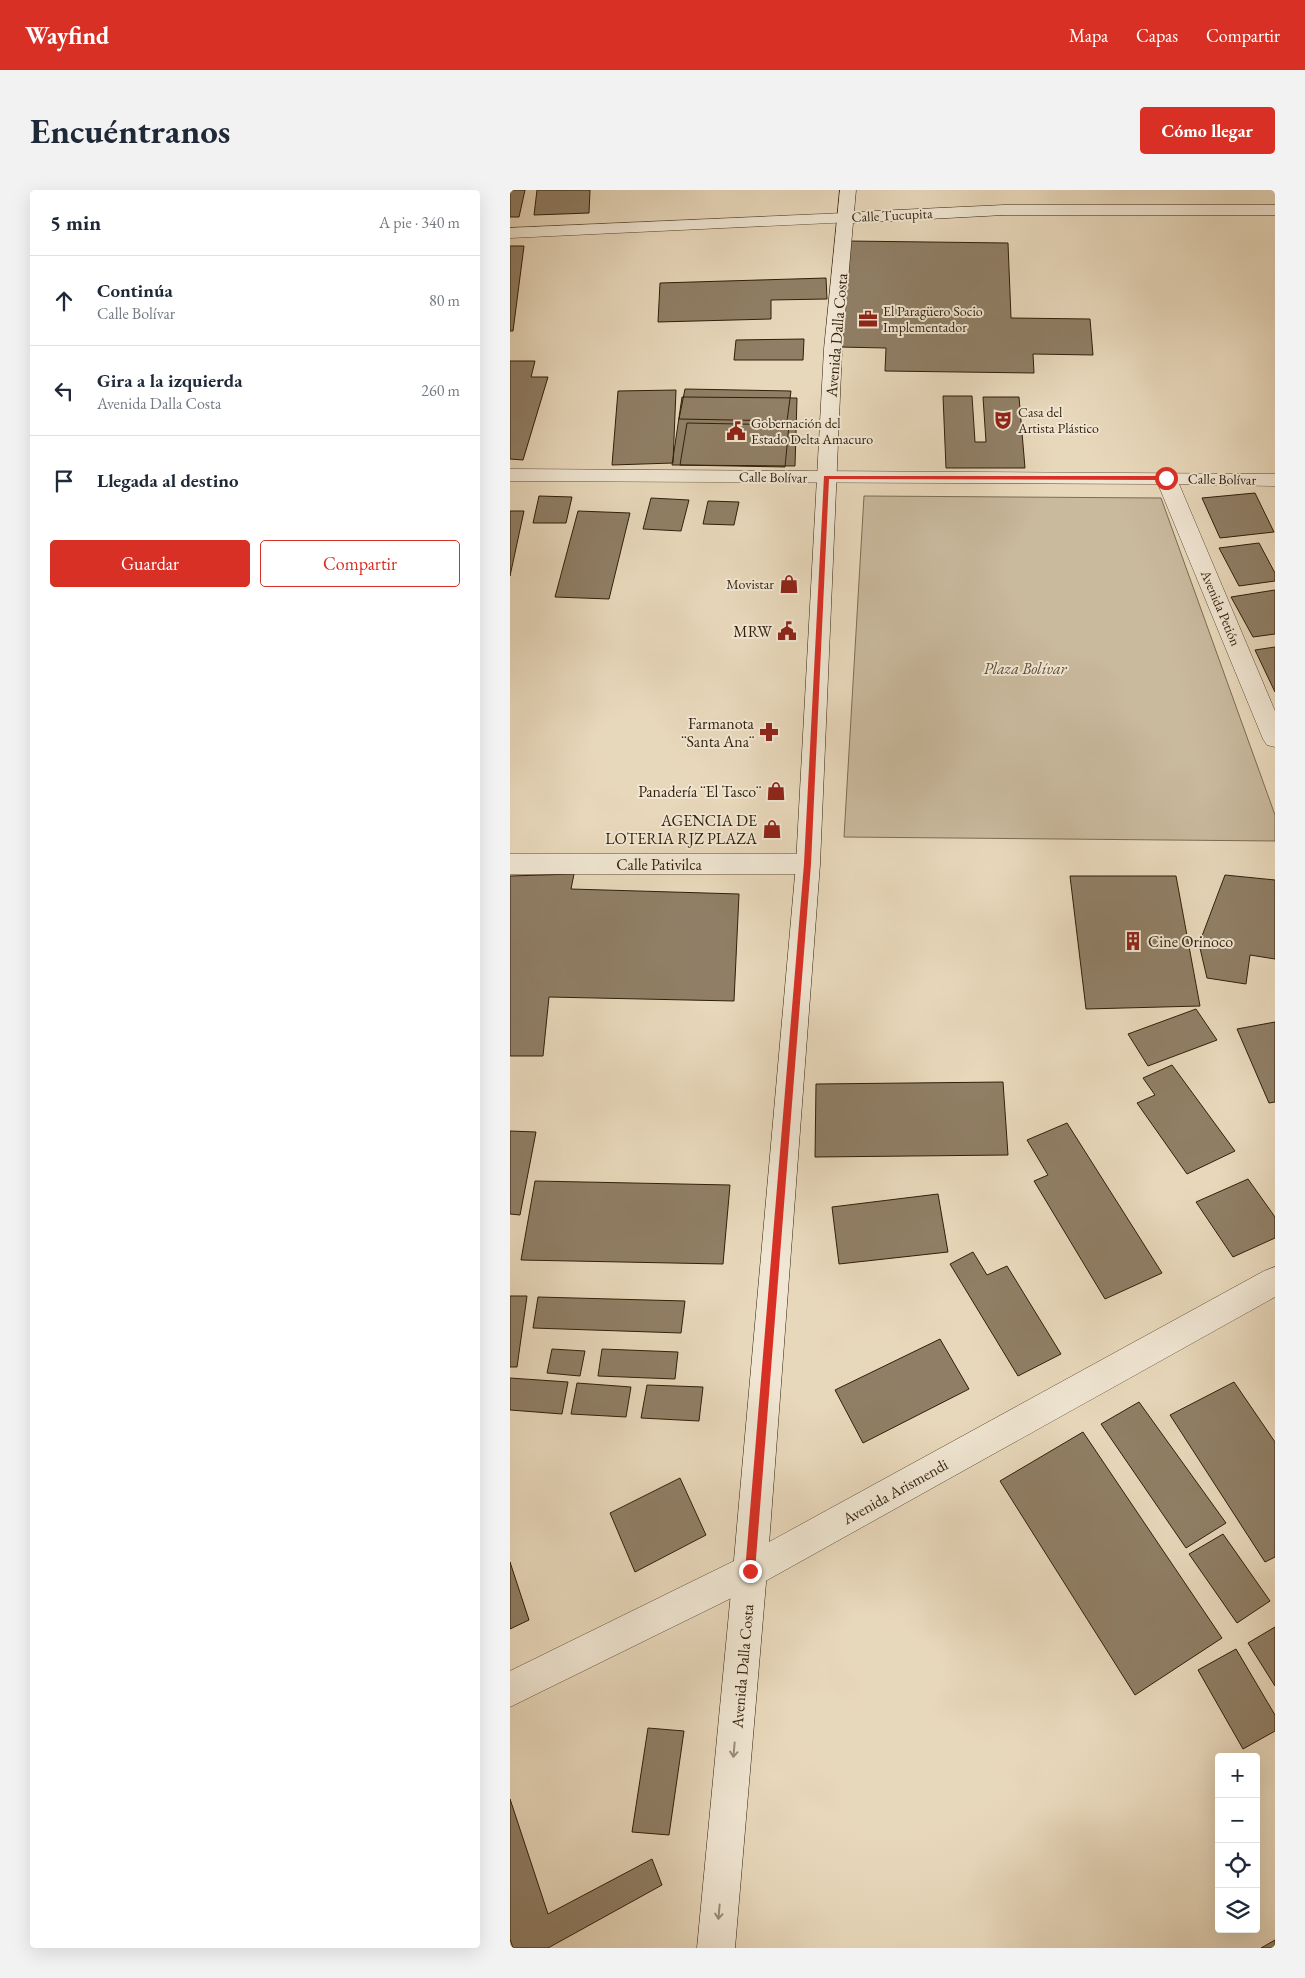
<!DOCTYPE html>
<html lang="es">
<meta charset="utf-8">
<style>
:root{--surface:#fff;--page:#f2f2f3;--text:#1f2937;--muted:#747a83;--line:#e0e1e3;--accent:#d93025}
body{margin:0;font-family:"EB Garamond",serif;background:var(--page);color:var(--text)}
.controls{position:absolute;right:15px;bottom:15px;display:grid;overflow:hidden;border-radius:5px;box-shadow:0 5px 20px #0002}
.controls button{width:45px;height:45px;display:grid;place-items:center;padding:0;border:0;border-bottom:1px solid var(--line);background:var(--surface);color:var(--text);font:25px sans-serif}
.stop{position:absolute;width:15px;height:15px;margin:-11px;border:4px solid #d93025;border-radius:50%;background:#fff}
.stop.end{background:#d93025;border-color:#fff;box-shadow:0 1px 5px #0008}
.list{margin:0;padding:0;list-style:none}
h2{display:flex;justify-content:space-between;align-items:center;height:65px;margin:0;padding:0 20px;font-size:21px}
h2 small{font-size:16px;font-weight:400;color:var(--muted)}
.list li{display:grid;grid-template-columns:32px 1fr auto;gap:15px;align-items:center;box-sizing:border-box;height:90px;padding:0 20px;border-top:1px solid var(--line)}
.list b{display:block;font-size:19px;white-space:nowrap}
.list p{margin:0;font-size:16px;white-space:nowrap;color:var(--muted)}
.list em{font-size:16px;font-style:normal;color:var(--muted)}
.actions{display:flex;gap:10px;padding:15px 20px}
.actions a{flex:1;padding:11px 0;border:1px solid var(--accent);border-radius:5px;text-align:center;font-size:18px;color:var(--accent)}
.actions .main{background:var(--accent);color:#fff}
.icon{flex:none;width:28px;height:28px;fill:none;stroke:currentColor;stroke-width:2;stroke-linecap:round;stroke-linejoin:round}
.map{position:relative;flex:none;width:765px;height:1758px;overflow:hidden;border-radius:5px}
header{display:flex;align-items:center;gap:30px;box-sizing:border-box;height:70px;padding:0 25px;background:var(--accent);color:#fff}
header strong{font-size:24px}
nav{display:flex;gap:28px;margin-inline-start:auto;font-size:18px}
.intro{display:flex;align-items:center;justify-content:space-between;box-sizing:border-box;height:120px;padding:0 30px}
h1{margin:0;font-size:35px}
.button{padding:12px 22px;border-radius:5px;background:var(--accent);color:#fff;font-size:18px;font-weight:700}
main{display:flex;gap:30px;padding:0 30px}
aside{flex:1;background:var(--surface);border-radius:5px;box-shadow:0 5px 20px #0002}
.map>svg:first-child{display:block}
.green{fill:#c9b99d;stroke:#7c6c53}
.building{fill:#907f66;stroke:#301f09}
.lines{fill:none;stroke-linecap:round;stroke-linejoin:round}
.minor-casing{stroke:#5e4d36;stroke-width:1}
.secondary-casing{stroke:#301f09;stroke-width:1}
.minor{fill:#f0e6d3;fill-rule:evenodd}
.secondary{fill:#f0e6d3;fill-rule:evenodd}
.oneway{stroke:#9a8c78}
.route{fill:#d93025}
.labels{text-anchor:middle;stroke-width:4;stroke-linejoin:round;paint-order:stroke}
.far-street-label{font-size:14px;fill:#301f09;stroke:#f0e6d3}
.far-poi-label{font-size:14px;fill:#301f09;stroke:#f0e6d3;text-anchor:start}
.street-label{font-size:16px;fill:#301f09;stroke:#f0e6d3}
.poi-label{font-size:16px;fill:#301f09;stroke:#f0e6d3;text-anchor:end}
.park-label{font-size:16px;font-style:italic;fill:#5e4d35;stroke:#f0e6d3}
</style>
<header>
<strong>Wayfind</strong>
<nav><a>Mapa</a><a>Capas</a><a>Compartir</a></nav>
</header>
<div class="intro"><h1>Encuéntranos</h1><a class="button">Cómo llegar</a></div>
<main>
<aside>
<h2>5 min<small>A pie · 340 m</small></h2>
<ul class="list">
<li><svg class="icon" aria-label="ahead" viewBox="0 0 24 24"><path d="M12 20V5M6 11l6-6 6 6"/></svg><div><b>Continúa</b><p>Calle Bolívar</p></div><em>80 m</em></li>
<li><svg class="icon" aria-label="left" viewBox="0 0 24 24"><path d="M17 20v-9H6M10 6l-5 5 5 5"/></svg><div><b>Gira a la izquierda</b><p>Avenida Dalla Costa</p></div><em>260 m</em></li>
<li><svg class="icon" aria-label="arrive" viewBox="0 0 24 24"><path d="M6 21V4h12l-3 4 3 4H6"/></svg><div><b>Llegada al destino</b></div></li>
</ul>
<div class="actions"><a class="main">Guardar</a><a>Compartir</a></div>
</aside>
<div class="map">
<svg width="765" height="1758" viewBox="0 0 765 1758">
<rect width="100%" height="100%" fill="#e8d8bb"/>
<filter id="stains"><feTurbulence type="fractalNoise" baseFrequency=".004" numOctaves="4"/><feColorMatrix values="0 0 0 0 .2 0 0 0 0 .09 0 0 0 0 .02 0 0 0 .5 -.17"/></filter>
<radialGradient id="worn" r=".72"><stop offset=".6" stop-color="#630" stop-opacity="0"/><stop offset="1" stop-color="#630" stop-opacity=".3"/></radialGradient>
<path class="green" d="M354,306L651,308L765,625V651L334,647Z"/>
<path class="building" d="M0,0H15L9,27H0Z
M27,0H80L79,23L24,25Z
M338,51L498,53L501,128L580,129L583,165L523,164L524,183L375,181L376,158L330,157Z
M0,56H14L3,141H0Z
M316,88L317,109L261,110V129L148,132L150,93Z
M294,149L293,170H224L226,150Z
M0,171H25L21,187H38L13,270L0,269Z
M175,199L281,201L277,231L169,229Z
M166,200L163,273L102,275L108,201Z
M433,206H462L465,252H476L473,207H509L515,278H436Z
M172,207L287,208L285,276L162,275Z
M177,233L279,235L275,277L170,275Z
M745,303L764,342L710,348L692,308Z
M29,306L62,307L56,333H23Z
M141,308L179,310L171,341L133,339Z
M198,311L229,312L224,335L193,334Z
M0,321H14L0,386Z
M68,321L120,323L99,409L45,407Z
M749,353L765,383V391L729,396L709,358Z
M765,400V444L743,447L721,407Z
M765,457V502L745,460Z
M64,684L61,699L229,704L224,811L39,807L33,866H0V686Z
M715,685L765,690V769L740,765L736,794L697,788L689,754Z
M560,686H666L690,816L576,819Z
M686,819L707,850L638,876L618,844Z
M765,832V912L759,913L727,839Z
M662,875L725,961L677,984L627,913L645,905L633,888Z
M493,892L498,965L305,967L306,894Z
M557,933L652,1083L595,1109L524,991L538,985L517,950Z
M0,941L26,942L10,1025L0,1024Z
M738,989L765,1027V1048L723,1067L686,1012Z
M25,991L220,995L213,1074L11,1070Z
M428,1004L438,1062L329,1074L322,1017Z
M463,1062L477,1085L497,1076L551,1164L508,1186L440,1074Z
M0,1106H17L7,1177H0Z
M28,1107L175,1111L171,1143L23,1138Z
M430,1149L459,1199L353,1253L325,1200Z
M42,1159L75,1161L70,1186L37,1183Z
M92,1159L168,1162L165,1189L88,1186Z
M0,1188L58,1192L52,1224L0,1220Z
M724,1192L765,1252V1367L755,1372L660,1225Z
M67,1193L121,1197L116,1227L61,1224Z
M137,1195L193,1197L189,1231L131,1228Z
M629,1212L716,1333L676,1358L591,1234Z
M573,1242L712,1448L625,1505L490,1291Z
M170,1288L196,1345L125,1382L100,1323Z
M713,1344L760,1411L727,1433L679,1364Z
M0,1372L19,1430L0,1439Z
M765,1437V1496L738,1453Z
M726,1459L765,1525V1541L733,1559L688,1480Z
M138,1538L174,1541L159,1645L122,1642Z
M0,1609L38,1724L142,1669L152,1695L38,1758H3L0,1749Z
M765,1750V1758H751Z"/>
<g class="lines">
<g class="minor-casing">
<path id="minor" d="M336,23L342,24L345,28L342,32L0,48V38Z
M0,279L765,284V296L669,294L765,521V557L757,555L753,549L648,294L0,291Z
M0,664H298L307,667L310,674L307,681L298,684H0Z
M765,1077V1107L252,1393L0,1517V1481L228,1369L754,1081Z"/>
</g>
<g class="secondary-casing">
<path id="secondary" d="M330,0H346L344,22L494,15H765V25H494L343,33L332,159L310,674L257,1381L225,1758H187L223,1381L286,674L314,159Z"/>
</g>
<use href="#minor" class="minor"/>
<use href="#secondary" class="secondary"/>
</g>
<defs><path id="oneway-shaft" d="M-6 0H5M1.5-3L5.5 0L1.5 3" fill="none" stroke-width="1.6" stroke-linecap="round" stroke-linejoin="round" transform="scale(1.25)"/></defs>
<g class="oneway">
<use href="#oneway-shaft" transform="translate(224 1560) rotate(95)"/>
<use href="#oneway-shaft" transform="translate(209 1722) rotate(95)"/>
</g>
<path class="route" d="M314,286H656L659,288L656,290L319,289L301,674L245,1381L240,1386L235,1381L294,674Z"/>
<defs>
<g id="office-bare" transform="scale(1.5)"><path d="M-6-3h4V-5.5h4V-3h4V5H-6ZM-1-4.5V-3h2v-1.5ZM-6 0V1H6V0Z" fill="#8f2418" stroke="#f0e6d3" stroke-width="2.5" paint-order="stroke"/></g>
<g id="theatre-bare" transform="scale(1.5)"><path d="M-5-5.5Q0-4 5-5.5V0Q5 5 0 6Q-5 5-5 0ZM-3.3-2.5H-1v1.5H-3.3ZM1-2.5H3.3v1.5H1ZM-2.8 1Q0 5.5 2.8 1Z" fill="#8f2418" stroke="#f0e6d3" stroke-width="2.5" paint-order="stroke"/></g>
<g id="civic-bare" transform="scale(1.5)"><path d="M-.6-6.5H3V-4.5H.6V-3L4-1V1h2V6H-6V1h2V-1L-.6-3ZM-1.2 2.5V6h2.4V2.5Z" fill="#8f2418" stroke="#f0e6d3" stroke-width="2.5" paint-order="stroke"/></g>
<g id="shop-bare" transform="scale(1.5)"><path d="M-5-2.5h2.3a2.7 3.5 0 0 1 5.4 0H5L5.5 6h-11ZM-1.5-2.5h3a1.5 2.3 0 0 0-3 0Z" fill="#8f2418" stroke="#f0e6d3" stroke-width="2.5" paint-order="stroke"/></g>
<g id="pharmacy-bare" transform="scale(1.5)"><path d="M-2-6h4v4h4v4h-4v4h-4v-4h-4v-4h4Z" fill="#8f2418" stroke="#f0e6d3" stroke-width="2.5" paint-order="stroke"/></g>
<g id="building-bare" transform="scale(1.5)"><path d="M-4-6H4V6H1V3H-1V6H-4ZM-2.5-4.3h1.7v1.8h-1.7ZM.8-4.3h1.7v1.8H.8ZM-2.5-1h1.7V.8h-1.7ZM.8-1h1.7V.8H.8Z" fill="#8f2418" stroke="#f0e6d3" stroke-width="2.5" paint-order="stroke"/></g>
</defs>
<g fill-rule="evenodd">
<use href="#office-bare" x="358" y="129"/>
<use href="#theatre-bare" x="493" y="230"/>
<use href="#civic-bare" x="226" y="241"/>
<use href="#shop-bare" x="279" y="394"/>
<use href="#civic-bare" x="277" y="441"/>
<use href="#pharmacy-bare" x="259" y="542"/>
<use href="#shop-bare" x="266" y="601"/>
<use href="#shop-bare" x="262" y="639"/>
<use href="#building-bare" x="623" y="751"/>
</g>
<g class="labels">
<g class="far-street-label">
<text transform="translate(382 25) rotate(-3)" y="5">Calle Tucupita</text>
<text transform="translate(263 287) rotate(1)" y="5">Calle Bolívar</text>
<text transform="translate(712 289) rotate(1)" y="5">Calle Bolívar</text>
<text transform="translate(711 418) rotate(67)" y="5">Avenida Petión</text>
</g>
<g class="far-poi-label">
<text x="373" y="126">El Paragüero Socio<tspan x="373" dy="16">Implementador</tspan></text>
<text x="508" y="227">Casa del<tspan x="508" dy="16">Artista Plástico</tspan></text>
<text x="241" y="238">Gobernación del<tspan x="241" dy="16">Estado Delta Amacuro</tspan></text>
<text x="264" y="399" text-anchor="end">Movistar</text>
</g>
<g class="street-label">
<text transform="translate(326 145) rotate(-85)" y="6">Avenida Dalla Costa</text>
<text x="149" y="680">Calle Pativilca</text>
<text transform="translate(385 1301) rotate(-29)" y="6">Avenida Arismendi</text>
<text transform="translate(232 1476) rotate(-85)" y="6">Avenida Dalla Costa</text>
</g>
<g class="poi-label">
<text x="262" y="447">MRW</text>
<text x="244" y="539">Farmanota<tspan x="244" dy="18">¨Santa Ana¨</tspan></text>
<text x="251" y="607">Panadería ¨El Tasco¨</text>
<text x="247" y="636">AGENCIA DE<tspan x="247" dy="18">LOTERIA RJZ PLAZA</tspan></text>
<text x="638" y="757" text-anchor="start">Cine Orinoco</text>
</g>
<g class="park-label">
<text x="515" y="484">Plaza Bolívar</text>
</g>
</g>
<rect width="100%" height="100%" filter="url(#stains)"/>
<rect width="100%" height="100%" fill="url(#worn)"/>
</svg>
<div class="controls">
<button>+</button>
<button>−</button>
<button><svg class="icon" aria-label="locate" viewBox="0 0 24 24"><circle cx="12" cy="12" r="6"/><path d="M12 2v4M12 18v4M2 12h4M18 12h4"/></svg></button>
<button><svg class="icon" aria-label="layers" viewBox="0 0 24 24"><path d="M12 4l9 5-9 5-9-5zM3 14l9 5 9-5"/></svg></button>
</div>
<div class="stop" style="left:656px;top:288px"></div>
<div class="stop end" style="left:240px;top:1381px"></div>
</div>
</main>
